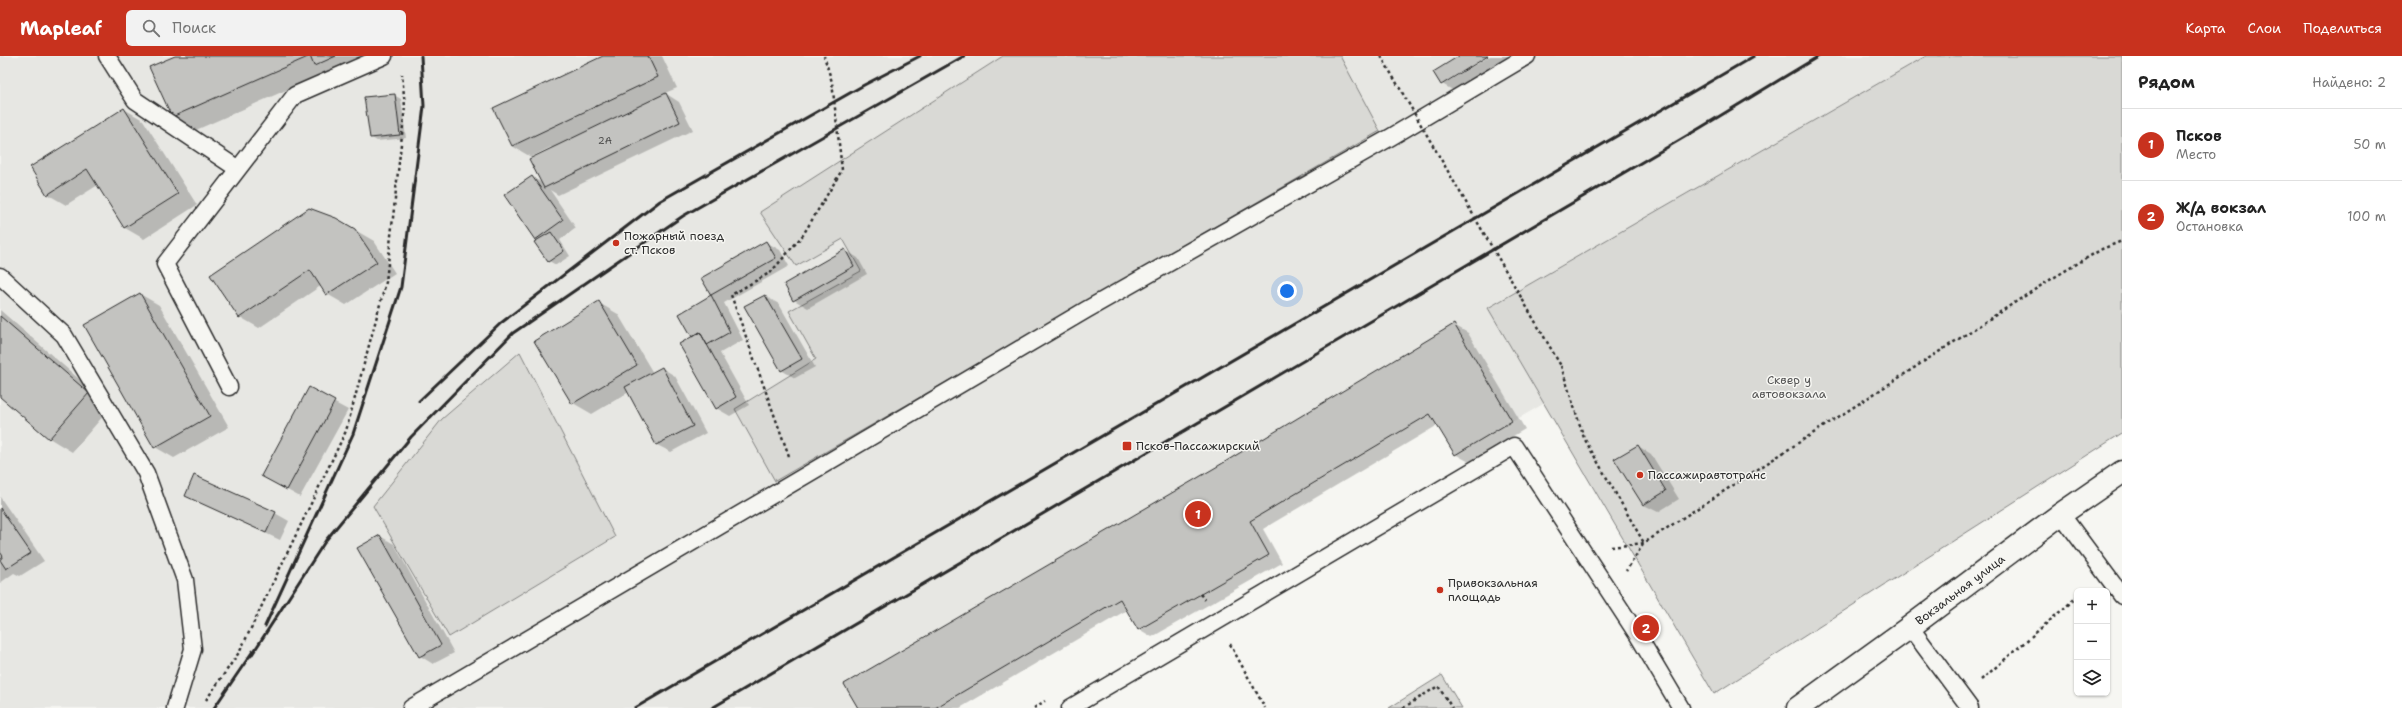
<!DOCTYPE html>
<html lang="ru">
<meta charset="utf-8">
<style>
:root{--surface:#fff;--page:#f2f2f2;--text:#222;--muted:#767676;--line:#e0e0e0;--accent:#c8321e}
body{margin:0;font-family:"Shantell Sans",sans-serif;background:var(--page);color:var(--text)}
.controls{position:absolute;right:12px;bottom:12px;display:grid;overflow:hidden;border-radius:6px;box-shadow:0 1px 3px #0004}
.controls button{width:36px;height:36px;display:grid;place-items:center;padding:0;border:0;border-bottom:1px solid var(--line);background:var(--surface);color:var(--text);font:20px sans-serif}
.you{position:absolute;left:1287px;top:235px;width:14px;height:14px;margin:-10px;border:3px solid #fff;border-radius:50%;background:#1a73e8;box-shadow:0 0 0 6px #1a73e833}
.badge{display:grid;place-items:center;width:26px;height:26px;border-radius:50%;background:var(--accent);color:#fff;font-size:13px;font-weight:700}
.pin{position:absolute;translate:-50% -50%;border:2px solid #fff;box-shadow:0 1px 4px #0006}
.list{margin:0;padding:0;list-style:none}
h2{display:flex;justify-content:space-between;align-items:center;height:52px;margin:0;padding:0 16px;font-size:17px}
h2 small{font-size:13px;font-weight:400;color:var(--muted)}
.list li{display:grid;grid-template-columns:26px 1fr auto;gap:12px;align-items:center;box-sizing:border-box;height:72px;padding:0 16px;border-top:1px solid var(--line)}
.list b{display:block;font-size:15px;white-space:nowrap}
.list p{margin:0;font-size:13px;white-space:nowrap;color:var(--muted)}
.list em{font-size:13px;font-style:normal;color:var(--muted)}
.icon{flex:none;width:22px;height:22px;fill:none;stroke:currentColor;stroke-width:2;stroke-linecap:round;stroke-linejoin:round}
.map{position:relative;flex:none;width:2122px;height:652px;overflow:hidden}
header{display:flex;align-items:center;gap:24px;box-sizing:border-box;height:56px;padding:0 20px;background:var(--accent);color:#fff}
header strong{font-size:19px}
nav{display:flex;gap:22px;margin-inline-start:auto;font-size:14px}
.search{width:280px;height:36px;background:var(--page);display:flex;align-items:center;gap:10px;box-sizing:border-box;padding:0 14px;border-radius:6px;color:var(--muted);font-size:15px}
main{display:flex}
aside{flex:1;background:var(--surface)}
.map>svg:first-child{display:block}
.built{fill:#e7e7e3}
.green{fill:#d9d9d5;stroke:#828280}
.shadow{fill:#0003}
.building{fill:#c3c3c0;stroke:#2b2b2b}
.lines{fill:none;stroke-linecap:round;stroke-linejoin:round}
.service-casing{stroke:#2b2b2b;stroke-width:19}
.secondary-casing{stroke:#2b2b2b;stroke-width:25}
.path{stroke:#2b2b2b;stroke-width:2.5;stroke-dasharray:3 3;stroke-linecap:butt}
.service{stroke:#f6f6f2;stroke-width:16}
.secondary{stroke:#f6f6f2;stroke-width:22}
.rail{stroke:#2b2b2b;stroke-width:3}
.path-bridge{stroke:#2b2b2b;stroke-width:2.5;stroke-dasharray:3 3;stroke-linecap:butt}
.poi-dot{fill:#c8321e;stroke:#f6f6f2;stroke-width:1.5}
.labels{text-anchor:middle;stroke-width:3;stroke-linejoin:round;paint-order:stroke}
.number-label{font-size:10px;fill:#515150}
.poi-label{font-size:12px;fill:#2b2b2b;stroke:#f6f6f2;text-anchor:start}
.park-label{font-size:12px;fill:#565656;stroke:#f6f6f2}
.street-label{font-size:12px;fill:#2b2b2b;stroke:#f6f6f2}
</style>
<header>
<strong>Mapleaf</strong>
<div class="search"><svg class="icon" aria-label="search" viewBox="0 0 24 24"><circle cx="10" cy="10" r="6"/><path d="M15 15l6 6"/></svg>Поиск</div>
<nav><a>Карта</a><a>Слои</a><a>Поделиться</a></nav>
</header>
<main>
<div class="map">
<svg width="2122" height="652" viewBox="0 0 2122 652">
<rect width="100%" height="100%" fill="#f6f6f2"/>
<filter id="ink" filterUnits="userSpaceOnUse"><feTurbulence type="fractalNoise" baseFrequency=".025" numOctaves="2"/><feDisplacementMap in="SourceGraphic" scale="8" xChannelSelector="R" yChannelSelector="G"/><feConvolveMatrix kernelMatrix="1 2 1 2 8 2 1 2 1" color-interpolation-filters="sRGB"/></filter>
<g filter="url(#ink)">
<path class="built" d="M0,0H1926L1488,252L1545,347L1455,399L1430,358L1250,464L1269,499L1138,574L1120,543L935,652H0Z"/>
<path class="green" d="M1003,0H1340L1380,75L775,425L735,353L816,303L789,255L861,215L843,183L796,210L760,156Z
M1926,0H2122V377L1714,638L1488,252Z
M520,296L615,481L449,581L373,450L442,363Z
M1442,619L1462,652H1389Z"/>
<path class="shadow" d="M177,0H388L338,22L327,16L196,74L173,61Z
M605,0H662L677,32L665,37L679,46L693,74L558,139L550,134L576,172L560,184L570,200L556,209L549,205L536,183L532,121L542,127L552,93L551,91L531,101L512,90Z
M1461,0H1486L1447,24V26L1490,0H1514L1456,36L1442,28Z
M394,39L401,43L406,82L377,85L370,81Z
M124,53L143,64L197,149L144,183L125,172L98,129L66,149L47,138Z
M336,163L374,185L395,217L346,249L327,238L322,229L259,272L240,261Z
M766,186L780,194L789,210L724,247L743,284L720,297L749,349L730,360L716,352L694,281L681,259L712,239L702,222Z
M845,194L858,202L867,218L808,252L794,244Z
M140,238L159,249L229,371L174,402L155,391Z
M765,240L779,248L815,311L795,322L781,314Z
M599,247L618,258L653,317L662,312L675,320L706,377L671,396L657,389L629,336L592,358L573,347Z
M0,254L111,351L72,396L49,382L0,339Z
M1454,269L1468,277L1525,373L1469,406L1455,398L1438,369L1263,473L1282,507L1152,581L1139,573L1127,554L960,652H860L1218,410Z
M309,333L348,354L300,441L262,420Z
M1638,390L1651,398L1679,443L1658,456L1644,449L1616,404Z
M186,440L275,457L289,465L280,484Z
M0,441L44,505L20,520L14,517L0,527Z
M380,480L394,488L454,597L433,608L420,600Z"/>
<path class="building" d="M175,0H336L314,10L310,0L172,61L149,11Z
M603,0H648L658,21L512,90L493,52Z
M1459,0H1488L1441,29L1433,16Z
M666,37L680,66L544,132L529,103Z
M395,38L400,79L370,82L364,41Z
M124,52L178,138L124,172L87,113L47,139L30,111Z
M532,120L563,164L535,184L504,139Z
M309,152L336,162L355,173L377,206L326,239L310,214L239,262L210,219Z
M551,176L564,195L548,206L534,186Z
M766,185L776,202L711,239L701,222Z
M845,193L854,210L793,245L784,228Z
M140,237L210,360L154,392L84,269Z
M711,239L730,276L707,289L700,276L692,281L679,258Z
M765,239L802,303L781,315L744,250Z
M599,245L637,309L572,348L534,285Z
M0,260L89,337L49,383L0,341Z
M1454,268L1512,365L1455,399L1430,358L1250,465L1269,499L1138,574L1120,543L935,652H858L844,628L1218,410Z
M700,276L736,341L716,353L679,288Z
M662,311L693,370L656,389L625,331Z
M309,331L335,345L287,434L261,420Z
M1638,389L1666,435L1643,449L1614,403Z
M194,419L276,456L266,477L185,440Z
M0,452L31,497L6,513L0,504L3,500L0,496Z
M380,479L441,589L419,601L357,492Z"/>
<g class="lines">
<g class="service-casing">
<path id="service" d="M107,0L135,44L238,113
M0,220L64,279L146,417L185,524L193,593L175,652
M229,331L165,208L295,39L384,0
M2061,458L2122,540
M1910,571L1970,652
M411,652L1086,254L1391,81L1527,0
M1070,652L1514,390L1637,578L1681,652"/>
</g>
<g class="secondary-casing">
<path id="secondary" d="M1798,652L1910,571L2061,458L2122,416"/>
</g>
<path class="path" d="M1561,310L1584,382L1644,487L1626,515
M789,400L731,239L771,216L803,179L842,114L832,26L824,0
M1611,491L1644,487L2048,225L2102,193L2122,185
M1200,538L1205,544
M1230,588L1265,652
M1981,624L2077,541
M206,644L240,595L346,375L386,226L405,51L402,18
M1034,652L1045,645
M1403,652L1438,630L1452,652"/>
<use href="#service" class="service"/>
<use href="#secondary" class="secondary"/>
<path class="rail" d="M419,345L501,267L660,145L864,29L920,0
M265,570L353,378L401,231L424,50L421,0
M251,600L326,484L411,381L513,277L683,160L964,0
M214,652L253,595
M635,652L1754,0
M712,652L1700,72L1819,0"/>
<path class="path-bridge" d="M1381,0L1561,310"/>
</g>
</g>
<g class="poi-dot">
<circle cx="616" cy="187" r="4"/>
<rect x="1122" y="385" width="10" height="10" rx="2"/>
<circle cx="1640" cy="419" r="4"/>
<circle cx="1440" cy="534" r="4"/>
</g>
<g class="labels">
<g class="number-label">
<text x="605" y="88">2А</text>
</g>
<g class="poi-label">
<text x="624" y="184">Пожарный поезд<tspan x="624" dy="14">ст. Псков</tspan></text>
<text x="1136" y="394">Псков-Пассажирский</text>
<text x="1648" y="423">Пассажиравтотранс</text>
<text x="1448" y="531">Привокзальная<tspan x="1448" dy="14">площадь</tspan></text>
</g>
<g class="park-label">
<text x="1789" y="328">Сквер у<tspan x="1789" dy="14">автовокзала</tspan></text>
</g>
<g class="street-label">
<text transform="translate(1960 534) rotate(-37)" y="4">Вокзальная улица</text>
</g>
</g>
</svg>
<div class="controls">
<button>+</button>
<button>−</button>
<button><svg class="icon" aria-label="layers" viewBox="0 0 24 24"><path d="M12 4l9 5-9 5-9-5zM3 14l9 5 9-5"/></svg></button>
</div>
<div class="you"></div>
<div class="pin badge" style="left:1198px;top:458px">1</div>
<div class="pin badge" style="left:1646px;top:572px">2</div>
</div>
<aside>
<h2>Рядом<small>Найдено: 2</small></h2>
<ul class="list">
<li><span class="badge">1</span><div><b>Псков</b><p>Место</p></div><em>50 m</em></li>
<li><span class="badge">2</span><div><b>Ж/д вокзал</b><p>Остановка</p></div><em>100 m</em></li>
</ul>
</aside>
</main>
